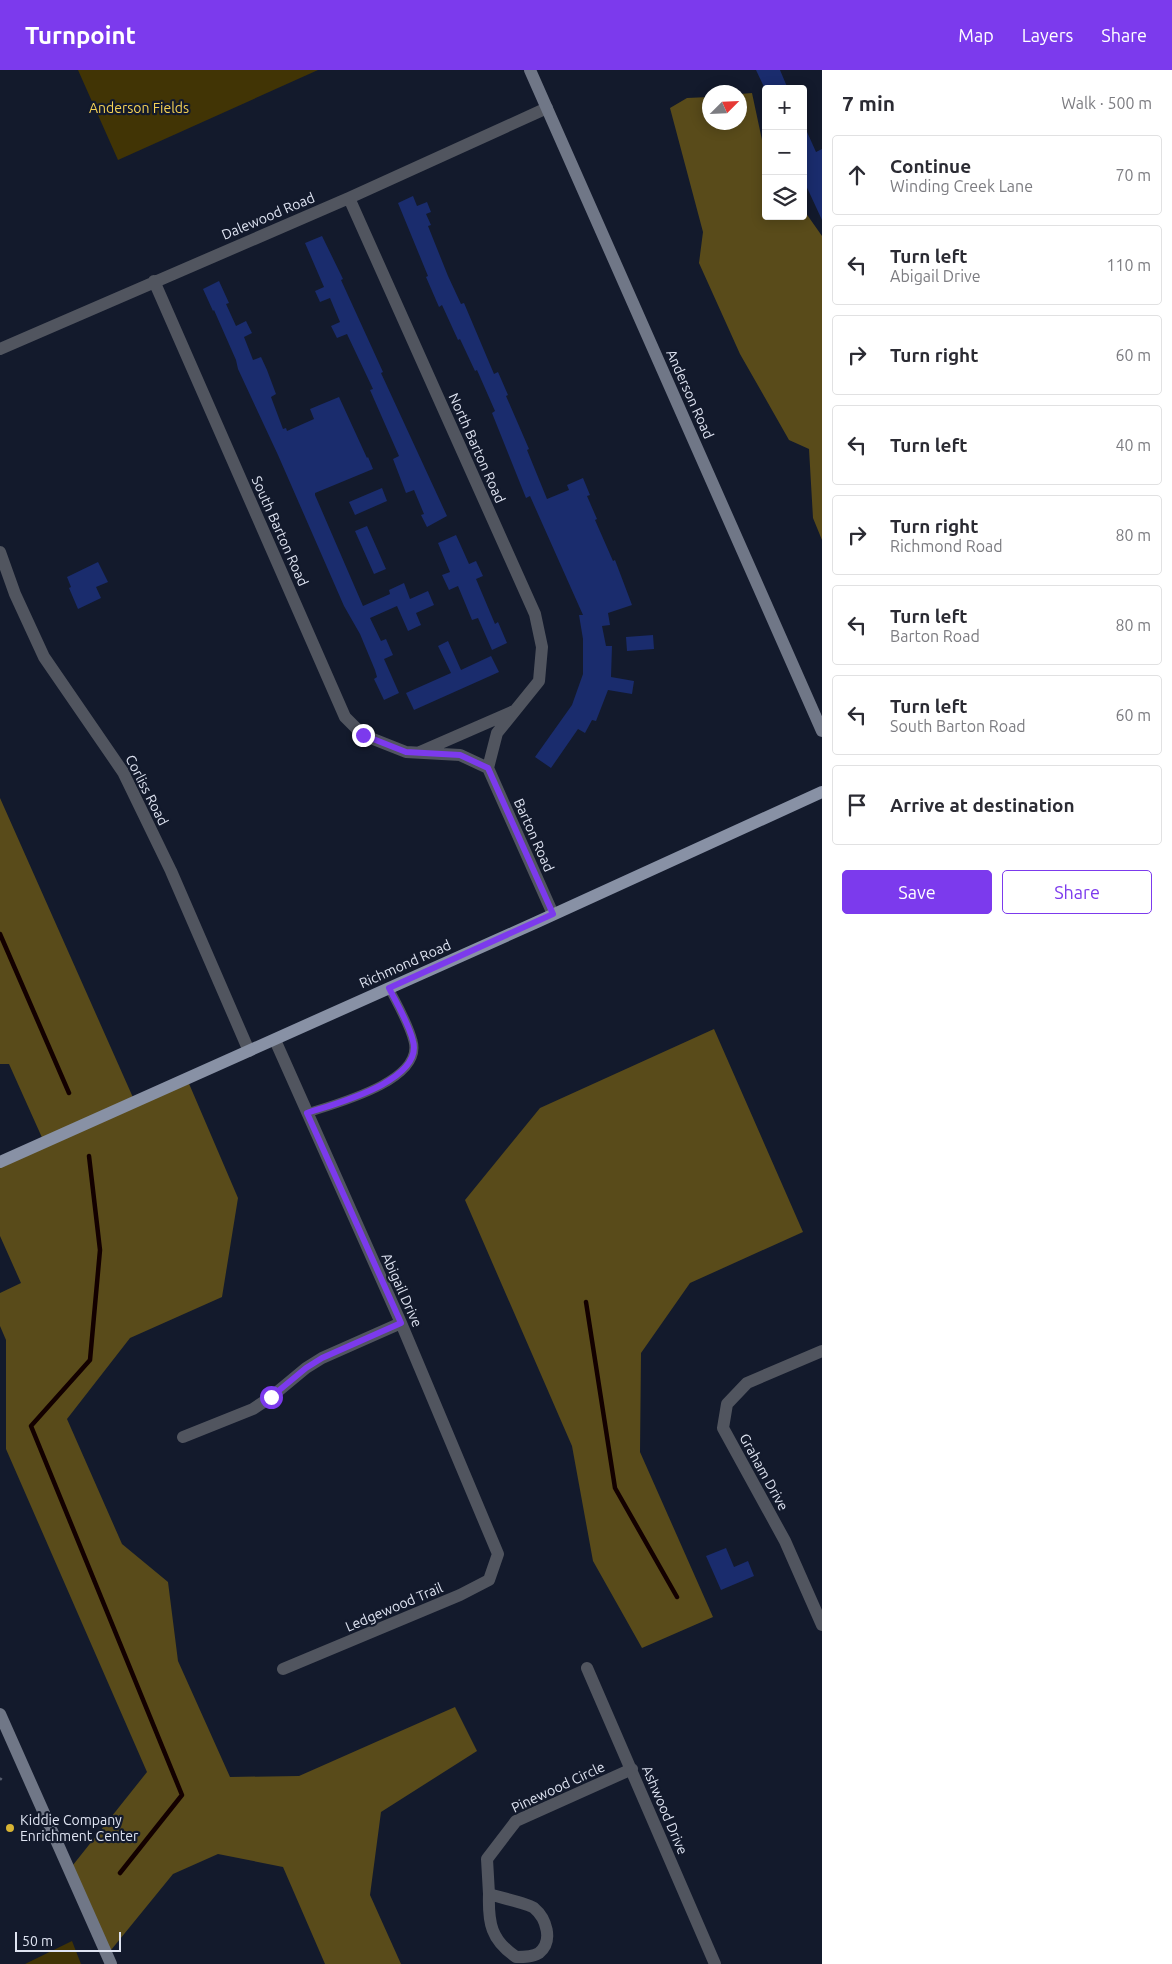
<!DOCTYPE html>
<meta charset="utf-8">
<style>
:root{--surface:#fff;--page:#f7f7f7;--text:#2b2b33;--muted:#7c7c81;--line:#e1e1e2;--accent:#7c3aed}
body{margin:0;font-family:Ubuntu,sans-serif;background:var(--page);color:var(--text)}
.controls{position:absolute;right:15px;top:15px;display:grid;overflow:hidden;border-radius:5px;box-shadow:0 2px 12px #0003}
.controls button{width:45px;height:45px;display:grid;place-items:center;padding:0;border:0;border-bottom:1px solid var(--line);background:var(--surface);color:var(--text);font:25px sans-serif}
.compass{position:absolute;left:702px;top:15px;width:45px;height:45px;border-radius:50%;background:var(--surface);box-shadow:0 2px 12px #0003;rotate:66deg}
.scale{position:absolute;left:15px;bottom:12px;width:106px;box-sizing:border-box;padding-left:5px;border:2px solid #dfe4f2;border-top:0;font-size:14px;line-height:18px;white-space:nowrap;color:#dfe4f2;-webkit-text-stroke:4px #131a2c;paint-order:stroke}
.stop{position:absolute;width:15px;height:15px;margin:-11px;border:4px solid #7c3aed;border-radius:50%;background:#fff}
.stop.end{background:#7c3aed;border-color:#fff;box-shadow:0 1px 5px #0008}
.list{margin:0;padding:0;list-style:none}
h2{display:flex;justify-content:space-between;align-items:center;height:65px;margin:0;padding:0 20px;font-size:21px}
h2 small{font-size:16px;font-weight:400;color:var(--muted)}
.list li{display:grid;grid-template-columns:32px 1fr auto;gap:15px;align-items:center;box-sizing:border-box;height:80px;margin:0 10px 10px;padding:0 10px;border:1px solid var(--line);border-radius:5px}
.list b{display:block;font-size:19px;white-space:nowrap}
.list p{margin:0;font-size:16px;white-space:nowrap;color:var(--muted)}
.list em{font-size:16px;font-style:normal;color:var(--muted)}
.actions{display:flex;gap:10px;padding:15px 20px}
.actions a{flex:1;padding:11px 0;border:1px solid var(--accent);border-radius:5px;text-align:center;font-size:18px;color:var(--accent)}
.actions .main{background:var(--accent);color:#fff}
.icon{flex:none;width:28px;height:28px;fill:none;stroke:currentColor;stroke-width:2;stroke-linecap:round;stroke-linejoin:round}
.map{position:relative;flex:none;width:822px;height:1894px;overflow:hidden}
header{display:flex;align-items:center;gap:30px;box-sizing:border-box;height:70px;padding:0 25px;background:var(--accent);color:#fff}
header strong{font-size:24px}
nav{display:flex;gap:28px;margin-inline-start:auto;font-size:18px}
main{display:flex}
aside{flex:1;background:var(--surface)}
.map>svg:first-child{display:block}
.green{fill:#413405}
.forest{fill:#594b1a}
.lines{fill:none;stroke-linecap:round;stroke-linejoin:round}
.stream{stroke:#130000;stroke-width:4.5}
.building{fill:#1a2c6d}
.path{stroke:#555c6c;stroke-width:2.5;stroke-dasharray:2.5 4;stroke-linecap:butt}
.lane{stroke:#51555f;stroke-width:9}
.street{stroke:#51555f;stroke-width:12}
.secondary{stroke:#707787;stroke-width:12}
.primary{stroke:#8891a5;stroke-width:12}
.route{stroke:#7c3aed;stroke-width:6}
.poi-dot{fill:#d8b434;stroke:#131a2c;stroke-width:2}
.labels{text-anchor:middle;stroke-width:4.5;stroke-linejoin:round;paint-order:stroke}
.park-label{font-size:14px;fill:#f6d256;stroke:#131a2c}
.street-label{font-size:14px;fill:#dfe4f2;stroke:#131a2c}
.poi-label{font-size:14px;fill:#dfe4f2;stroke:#131a2c;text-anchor:start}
</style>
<header>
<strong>Turnpoint</strong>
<nav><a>Map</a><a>Layers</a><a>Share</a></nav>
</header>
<main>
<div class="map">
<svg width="822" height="1894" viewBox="0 0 822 1894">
<rect width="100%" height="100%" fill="#131a2c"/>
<path class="green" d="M78,0H318L118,90Z
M72,1871L81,1894H25Z"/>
<path class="forest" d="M752,23L762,70L766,77V146H803V139L822,166V470L813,448L809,379L789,370L740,284L699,193L703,162L670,38L687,28L709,27L710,52H740V24Z
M0,728L135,1032L187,1009L238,1128L222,1227L130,1268L67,1349L122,1474L168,1512L178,1591L230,1707L299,1706L455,1637L477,1681L381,1742L370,1825L401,1894H325L283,1797L218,1784L173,1804L107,1885L69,1800L147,1702L6,1379V1270L0,1256V1223L21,1213L0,1166V1092L44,1072L9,994H0Z
M714,959L803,1162L690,1213L641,1283L640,1382L713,1547L642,1578L593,1491L572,1376L465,1130L540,1038Z"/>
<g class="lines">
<path class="stream" d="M0,864L69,1023
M89,1086L100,1180L90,1290L31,1356L182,1725L120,1803
M586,1232L615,1418L677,1527"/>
</g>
<path class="building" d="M756,0H780L788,19H765Z
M803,53L816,82L822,79V150L803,109Z
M413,126L417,136L427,132L431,142L426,144L431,155L428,156L448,206L461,234L464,233L494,304L498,302L508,325L506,326L529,379L527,380L547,429L569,420L567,415L583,408L590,425L587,426L597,449L595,450L613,491L615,490L632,535L608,543L610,555L602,556L606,576H612L611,607L634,611L632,624L608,620L596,651L592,650L585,663L578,659L551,698L535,687L572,635L583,604V569L579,545H583L530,426L526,428L492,343L495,341L477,300L475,301L460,269L458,270L442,235L439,237L426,207L428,206L398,133Z
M322,166L343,209L341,210L383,302L381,303L447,446L427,457L421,445L424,444L414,420L406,423L393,389L399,386L370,320L373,319L364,300L347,264L337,268L331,256L340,252L330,228L320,232L315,221L324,217L305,173Z
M219,211L229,233L226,234L236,256L246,251L252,263L244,267L253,290L261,287L267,300L276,324L271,327L283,359L286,358L287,361L314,349L310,339L339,327L367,388L368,387L373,399L315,423V425L363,536L390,524L389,520L404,513L410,529L428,521L434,535L416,543L421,555L408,561L397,536L370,548L381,571L386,569L393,585L384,589L399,623L384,630L374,609L377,607L375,600L360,564L344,536L278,385L238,299L236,290L214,240L213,241L203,219Z
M382,418L387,431L355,445L349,432Z
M367,456L386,499L374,504L355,461Z
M456,465L469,494L476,491L483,506L476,509L495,554L498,552L507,573L492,580L478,548L472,550L458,516L449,520L442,505L450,502L438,473Z
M98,492L108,512L96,517L101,528L78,539L69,518L71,517L67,507Z
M653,565L654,579L627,581L626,567Z
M448,571L461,600L491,586L499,602L414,640L406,623L451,603L438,576Z
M726,1478L734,1497L748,1491L754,1506L721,1520L706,1486Z"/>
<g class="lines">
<path class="path" d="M0,1710L4,1705"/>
<path class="lane" d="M307,1043C335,1034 424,1011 413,971C409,954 397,934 389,918"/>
<path class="street" d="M349,128L535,544L542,577L539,611L497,663L488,698
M154,211L345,647L363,665L406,682L460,685L488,698
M0,279L349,128L547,38
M0,482L15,524L44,587L123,702L171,801L249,981
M420,682L514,641
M488,698L553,844
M275,970L401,1253L498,1484L489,1510L460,1525L283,1599
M822,1281L747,1313L727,1334L723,1358L785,1471L822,1555
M183,1367L253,1339L271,1327L306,1298L322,1288L401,1253
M587,1598L715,1894
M489,1824C488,1853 491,1870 516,1887C524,1887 533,1887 539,1883C554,1871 546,1848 534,1838C530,1834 498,1827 489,1824L487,1789L516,1751L632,1699"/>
<path class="secondary" d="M530,0L822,661
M0,1644L111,1894"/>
<path class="primary" d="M0,1092L537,852L822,722"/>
</g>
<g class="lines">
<path class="route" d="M271,1327L306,1298L322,1288L401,1253L307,1043C334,1034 424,1011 413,971C409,954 397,934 389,918L553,844L488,698L460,685L406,682L363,665"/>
</g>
<circle class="poi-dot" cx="10" cy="1758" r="5"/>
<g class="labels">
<g class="park-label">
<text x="139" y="43">Anderson Fields</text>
</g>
<g class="street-label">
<text transform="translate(268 146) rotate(-23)" y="5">Dalewood Road</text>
<text transform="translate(690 324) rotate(66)" y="5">Anderson Road</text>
<text transform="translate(477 378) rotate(66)" y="5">North Barton Road</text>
<text transform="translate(280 461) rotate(66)" y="5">South Barton Road</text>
<text transform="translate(147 720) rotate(63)" y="5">Corliss Road</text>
<text transform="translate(534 765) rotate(66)" y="5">Barton Road</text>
<text transform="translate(405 894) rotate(-24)" y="5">Richmond Road</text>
<text transform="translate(402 1220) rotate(66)" y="5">Abigail Drive</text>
<text transform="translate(764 1402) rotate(61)" y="5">Graham Drive</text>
<text transform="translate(394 1537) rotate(-23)" y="5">Ledgewood Trail</text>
<text transform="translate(558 1717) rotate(-25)" y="5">Pinewood Circle</text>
<text transform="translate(665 1740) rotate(67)" y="5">Ashwood Drive</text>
</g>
<g class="poi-label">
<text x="20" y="1755">Kiddie Company<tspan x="20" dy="16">Enrichment Center</tspan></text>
</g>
</g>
</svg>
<div class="controls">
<button>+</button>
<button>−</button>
<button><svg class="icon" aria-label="layers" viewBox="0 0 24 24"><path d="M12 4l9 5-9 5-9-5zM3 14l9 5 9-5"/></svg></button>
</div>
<svg class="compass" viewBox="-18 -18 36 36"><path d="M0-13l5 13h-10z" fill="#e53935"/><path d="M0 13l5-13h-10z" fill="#7c7c81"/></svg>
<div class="scale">50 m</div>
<div class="stop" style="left:271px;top:1327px"></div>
<div class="stop end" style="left:363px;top:665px"></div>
</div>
<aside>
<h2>7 min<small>Walk · 500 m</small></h2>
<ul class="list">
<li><svg class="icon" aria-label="ahead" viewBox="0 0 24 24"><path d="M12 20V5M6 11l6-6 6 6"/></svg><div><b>Continue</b><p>Winding Creek Lane</p></div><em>70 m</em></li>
<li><svg class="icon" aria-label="left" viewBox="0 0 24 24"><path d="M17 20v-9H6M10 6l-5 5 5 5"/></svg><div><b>Turn left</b><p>Abigail Drive</p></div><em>110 m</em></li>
<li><svg class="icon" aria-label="right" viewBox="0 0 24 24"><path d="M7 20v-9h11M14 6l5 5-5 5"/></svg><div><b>Turn right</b></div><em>60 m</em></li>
<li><svg class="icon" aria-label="left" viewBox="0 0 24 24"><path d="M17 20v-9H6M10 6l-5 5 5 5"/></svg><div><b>Turn left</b></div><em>40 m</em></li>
<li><svg class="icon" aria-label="right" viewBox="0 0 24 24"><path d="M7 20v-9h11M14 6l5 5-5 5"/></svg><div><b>Turn right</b><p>Richmond Road</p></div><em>80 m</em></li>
<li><svg class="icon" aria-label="left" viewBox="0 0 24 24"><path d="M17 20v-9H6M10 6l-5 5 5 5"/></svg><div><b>Turn left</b><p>Barton Road</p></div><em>80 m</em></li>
<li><svg class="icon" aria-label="left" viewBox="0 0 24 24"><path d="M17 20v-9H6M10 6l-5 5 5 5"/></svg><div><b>Turn left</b><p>South Barton Road</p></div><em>60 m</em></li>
<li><svg class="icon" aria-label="arrive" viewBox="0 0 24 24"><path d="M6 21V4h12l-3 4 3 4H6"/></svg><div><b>Arrive at destination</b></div></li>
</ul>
<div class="actions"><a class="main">Save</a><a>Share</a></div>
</aside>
</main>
